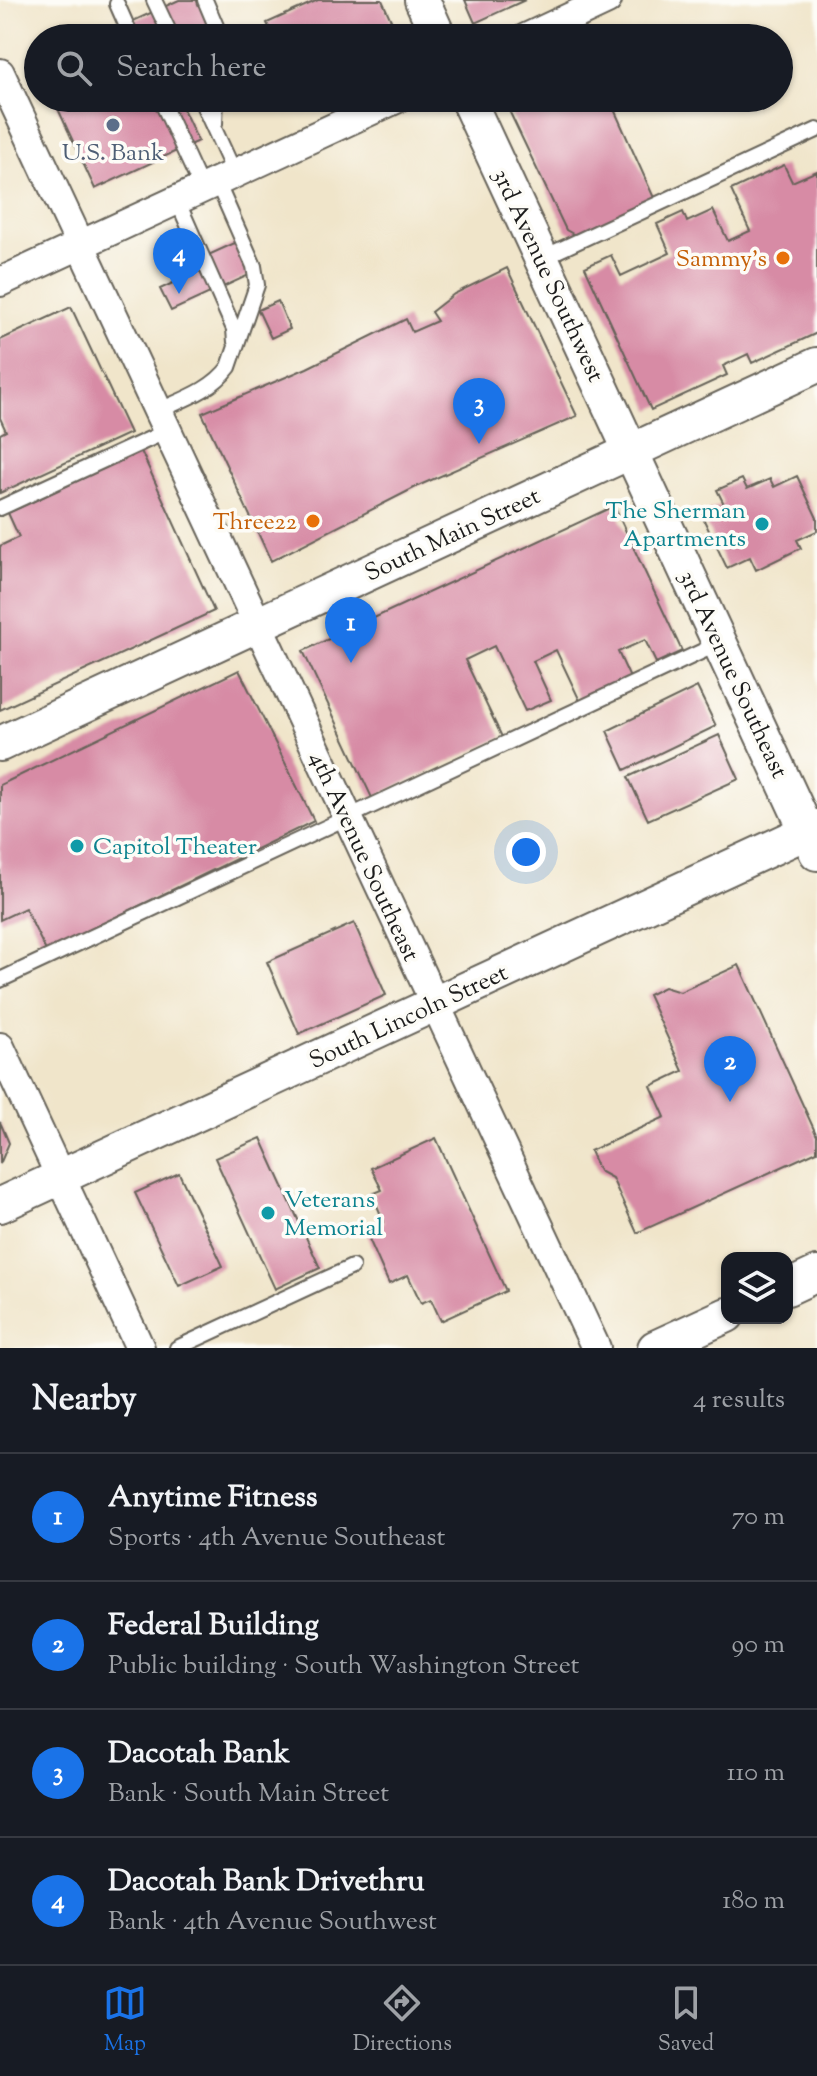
<!DOCTYPE html>
<meta charset="utf-8">
<style>
:root{--surface:#171b24;--page:#20242c;--text:#f1f3f6;--muted:#9ea1a6;--line:#363941;--accent:#1a73e8}
body{margin:0;font-family:"Sorts Mill Goudy",serif;background:var(--page);color:var(--text)}
.controls{position:absolute;right:24px;bottom:24px;display:grid;overflow:hidden;border-radius:16px;box-shadow:0 2px 6px #0004}
.controls button{width:72px;height:72px;display:grid;place-items:center;padding:0;border:0;border-bottom:2px solid var(--line);background:var(--surface);color:var(--text);font:40px sans-serif}
.you{position:absolute;left:526px;top:852px;width:28px;height:28px;margin:-20px;border:6px solid #fff;border-radius:50%;background:#1a73e8;box-shadow:0 0 0 12px #1a73e833}
.badge{display:grid;place-items:center;width:52px;height:52px;border-radius:50%;background:var(--accent);color:#fff;font-size:26px;font-weight:700}
.pin{position:absolute;translate:-50% -66px;filter:drop-shadow(0 2px 4px #0008)}
.pin::after{content:'';position:absolute;top:42px;width:28px;height:24px;background:inherit;clip-path:polygon(0 0,100% 0,50% 100%)}
.list{margin:0;padding:0;list-style:none}
h2{display:flex;justify-content:space-between;align-items:center;height:104px;margin:0;padding:0 32px;font-size:34px}
h2 small{font-size:26px;font-weight:400;color:var(--muted)}
.list li{display:grid;grid-template-columns:52px 1fr auto;gap:24px;align-items:center;box-sizing:border-box;height:128px;padding:0 32px;border-top:2px solid var(--line)}
.list b{display:block;font-size:30px;white-space:nowrap}
.list p{margin:0;font-size:26px;white-space:nowrap;color:var(--muted)}
.list em{font-size:26px;font-style:normal;color:var(--muted)}
.icon{flex:none;width:44px;height:44px;fill:none;stroke:currentColor;stroke-width:2;stroke-linecap:round;stroke-linejoin:round}
.map{position:relative;flex:none;width:817px;height:1348px;overflow:hidden}
.search{position:absolute;background:var(--surface);box-shadow:0 2px 6px #0004;left:24px;right:24px;top:24px;height:88px;display:flex;align-items:center;gap:20px;box-sizing:border-box;padding:0 28px;border-radius:44px;color:var(--muted);font-size:30px}
.sheet{height:616px;background:var(--surface)}
nav{display:flex;justify-content:space-around;align-items:center;box-sizing:border-box;height:112px;border-top:2px solid var(--line);background:var(--surface);font-size:22px;color:var(--muted)}
nav a{display:grid;justify-items:center;gap:4px}
nav .on{color:var(--accent)}
.map>svg:first-child{display:block}
.building{fill:#d78ba5}
.lines{fill:none;stroke-linecap:round;stroke-linejoin:round}
.service-casing{stroke:#666259;stroke-width:18}
.minor-casing{stroke:#666259;stroke-width:32}
.tertiary-casing{stroke:#666259;stroke-width:38}
.service{stroke:#fff;stroke-width:14}
.minor{stroke:#fff;stroke-width:28}
.tertiary{stroke:#fff;stroke-width:34}
.service-dot{fill:#5c6f8a;stroke:#fdfcf7;stroke-width:3}
.food-dot{fill:#e8710a;stroke:#fdfcf7;stroke-width:3}
.culture-dot{fill:#0f9aa8;stroke:#fdfcf7;stroke-width:3}
.labels{text-anchor:middle;stroke-width:7;stroke-linejoin:round;paint-order:stroke}
.service-label{font-size:24px;fill:#4e5e75;stroke:#fdfcf7}
.food-label{font-size:24px;fill:#c56008;stroke:#fdfcf7;text-anchor:end}
.street-label{font-size:24px;fill:#1c1c1c;stroke:#fdfcf7}
.culture-label{font-size:24px;fill:#0d838f;stroke:#fdfcf7;text-anchor:start}
</style>
<div class="map">
<svg width="817" height="1348" viewBox="0 0 817 1348">
<rect width="100%" height="100%" fill="#fdfcf7"/>
<filter id="ink" filterUnits="userSpaceOnUse"><feTurbulence type="fractalNoise" baseFrequency=".0125" numOctaves="2"/><feDisplacementMap in="SourceGraphic" scale="16" xChannelSelector="R" yChannelSelector="G"/><feConvolveMatrix kernelMatrix="1 2 1 2 8 2 1 2 1" color-interpolation-filters="sRGB"/></filter>
<filter id="wash" filterUnits="userSpaceOnUse"><feTurbulence type="fractalNoise" baseFrequency=".006" numOctaves="4" result="noise"/><feDisplacementMap in="SourceGraphic" scale="32" xChannelSelector="R" yChannelSelector="G"/><feGaussianBlur stdDeviation="1.8" result="paint"/><feColorMatrix in="noise" values="0 0 0 0 0 0 0 0 0 0 0 0 0 0 0 0 0 1.4 0 .05"/><feComposite in="paint" operator="in"/></filter>
<g filter="url(#wash)">
<rect width="100%" height="100%" fill="#f0e5ca"/>
<g id="blocks">
<path class="building" d="M179,0H203L218,34L211,38H96Z
M318,0H382L399,38H274L267,23Z
M465,0H525L475,23Z
M53,98H178L198,141L95,189Z
M503,98H609L654,198L575,235L566,230Z
M784,165L792,182L817,171V333L752,363L748,354L723,366L727,375L651,410L585,267L611,255L621,276L670,253L657,224L683,212L687,222L713,210L728,241L750,231L731,190Z
M237,242L260,270L171,311L160,289L186,277L182,267Z
M507,268L577,416L420,485L271,561L202,413L307,368L406,319L412,332L437,321L431,312L454,294Z
M278,301L290,329L271,338L258,310Z
M71,307L130,433L0,493V434L6,431L0,418V340Z
M141,451L214,611L0,710V546L19,537L8,513Z
M797,476L817,518V531L797,540L801,548L756,570L750,557L727,568L701,514L724,504L717,490L742,479L747,489L770,479L774,487Z
M614,506L682,651L656,663L645,640L618,652L630,678L580,701L556,650L533,661L551,700L525,711L494,646L465,660L502,737L372,798L303,651Z
M239,670L314,821L46,951L25,908L0,920V785Z
M697,687L716,726L625,770L607,731Z
M719,735L739,779L648,820L628,777Z
M354,923L386,995L299,1034L267,962Z
M739,965L817,1136V1151L637,1233L612,1178L599,1171L590,1151L665,1117L651,1086L683,1071L648,995L664,987L680,992Z
M0,1122L9,1143L0,1164Z
M261,1138L320,1268L275,1289L215,1158Z
M436,1138L506,1291L441,1321L431,1299L421,1303L408,1275L389,1284L365,1230L384,1222L372,1194L382,1190L371,1168Z
M179,1173L223,1266L179,1286L135,1193Z"/>
</g>
</g>
<g filter="url(#ink)">
<use href="#blocks" fill-opacity="0" stroke="#666259" stroke-width="2"/>
<g class="lines">
<g class="service-casing">
<path id="service" d="M154,0L172,38
M205,0L221,38
M117,4L132,38
M160,98L202,189
M200,98L235,174
M215,124L216,98
M177,200L234,329L235,342
M542,258L817,130
M158,411C184,399 212,390 229,367L257,285L254,266L217,182
M0,508L167,431
M0,980L720,643
M177,1348L352,1267"/>
</g>
<g class="minor-casing">
<path id="minor" d="M526,38L607,0
M0,73L596,1348
M0,282L398,98
M0,1047L140,1348"/>
</g>
<g class="tertiary-casing">
<path id="tertiary" d="M422,0L439,38
M467,98L817,853
M0,744L817,365
M0,1205L817,827
M787,1288L817,1274
M655,1348L727,1315"/>
</g>
<use href="#service" class="service"/>
<use href="#minor" class="minor"/>
<use href="#tertiary" class="tertiary"/>
</g>
</g>
<circle class="service-dot" cx="113" cy="125" r="8"/>
<g class="food-dot">
<circle cx="783" cy="258" r="8"/>
<circle cx="313" cy="521" r="8"/>
</g>
<g class="culture-dot">
<circle cx="762" cy="524" r="8"/>
<circle cx="77" cy="846" r="8"/>
<circle cx="268" cy="1213" r="8"/>
</g>
<g class="labels">
<g class="service-label">
<text x="113" y="160">U.S. Bank</text>
</g>
<g class="food-label">
<text x="767" y="266">Sammy's</text>
<text x="297" y="529">Three22</text>
</g>
<g class="street-label">
<text transform="translate(549 275) rotate(65)" y="8">3rd Avenue Southwest</text>
<text transform="translate(452 534) rotate(-25)" y="8">South Main Street</text>
<text transform="translate(734 674) rotate(65)" y="8">3rd Avenue Southeast</text>
<text transform="translate(365 856) rotate(65)" y="8">4th Avenue Southeast</text>
<text transform="translate(408 1016) rotate(-25)" y="8">South Lincoln Street</text>
</g>
<g class="culture-label">
<text x="746" y="518" text-anchor="end">The Sherman<tspan x="746" dy="28">Apartments</tspan></text>
<text x="93" y="854">Capitol Theater</text>
<text x="284" y="1207">Veterans<tspan x="284" dy="28">Memorial</tspan></text>
</g>
</g>
</svg>
<div class="controls">
<button><svg class="icon" aria-label="layers" viewBox="0 0 24 24"><path d="M12 4l9 5-9 5-9-5zM3 14l9 5 9-5"/></svg></button>
</div>
<div class="you"></div>
<div class="pin badge" style="left:351px;top:663px">1</div>
<div class="pin badge" style="left:730px;top:1102px">2</div>
<div class="pin badge" style="left:479px;top:444px">3</div>
<div class="pin badge" style="left:179px;top:294px">4</div>
<div class="search"><svg class="icon" aria-label="search" viewBox="0 0 24 24"><circle cx="10" cy="10" r="6"/><path d="M15 15l6 6"/></svg>Search here</div>
</div>
<section class="sheet">
<h2>Nearby<small>4 results</small></h2>
<ul class="list">
<li><span class="badge">1</span><div><b>Anytime Fitness</b><p>Sports · 4th Avenue Southeast</p></div><em>70 m</em></li>
<li><span class="badge">2</span><div><b>Federal Building</b><p>Public building · South Washington Street</p></div><em>90 m</em></li>
<li><span class="badge">3</span><div><b>Dacotah Bank</b><p>Bank · South Main Street</p></div><em>110 m</em></li>
<li><span class="badge">4</span><div><b>Dacotah Bank Drivethru</b><p>Bank · 4th Avenue Southwest</p></div><em>180 m</em></li>
</ul>
</section>
<nav>
<a class="on"><svg class="icon" aria-label="map" viewBox="0 0 24 24"><path d="M3 6l6-2 6 2 6-2v14l-6 2-6-2-6 2zM9 4v14M15 6v14"/></svg>Map</a>
<a><svg class="icon" aria-label="directions" viewBox="0 0 24 24"><path d="M12 3l9 9-9 9-9-9zM9 14v-3h6M13 9l2 2-2 2"/></svg>Directions</a>
<a><svg class="icon" aria-label="saved" viewBox="0 0 24 24"><path d="M7 4h10v16l-5-4-5 4z"/></svg>Saved</a>
</nav>
